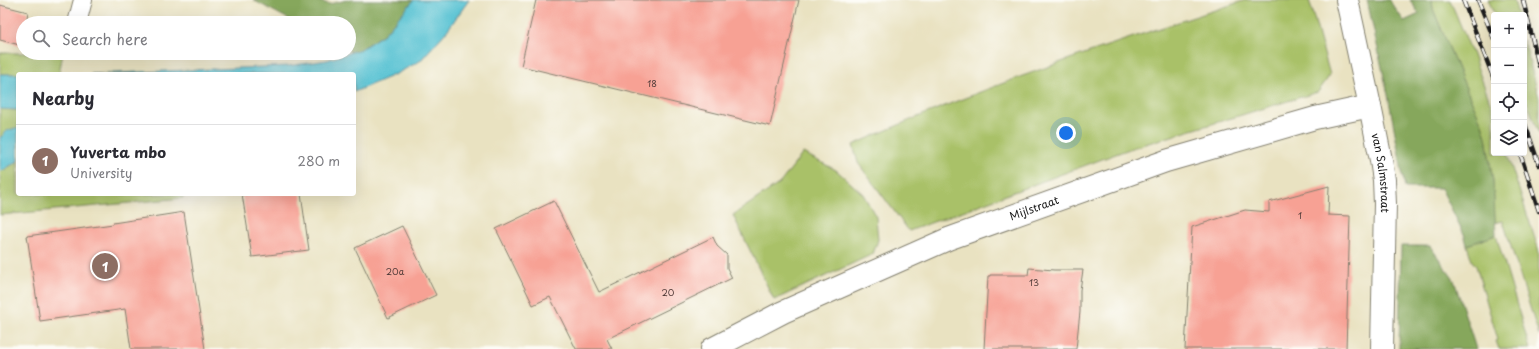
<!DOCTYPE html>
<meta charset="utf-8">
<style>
:root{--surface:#fff;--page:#f2f2f3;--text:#2b2b33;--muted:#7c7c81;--line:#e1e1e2;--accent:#2563eb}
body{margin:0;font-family:"Playpen Sans",sans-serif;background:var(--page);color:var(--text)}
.controls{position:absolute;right:12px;top:12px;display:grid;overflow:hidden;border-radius:4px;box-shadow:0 4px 16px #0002}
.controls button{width:36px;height:36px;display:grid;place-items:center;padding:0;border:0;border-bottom:1px solid var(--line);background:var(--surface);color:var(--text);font:20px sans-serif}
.you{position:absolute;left:1066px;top:133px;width:14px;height:14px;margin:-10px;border:3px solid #fff;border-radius:50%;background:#1a73e8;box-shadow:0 0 0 6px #1a73e833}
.badge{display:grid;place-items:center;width:26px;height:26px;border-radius:50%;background:var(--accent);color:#fff;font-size:13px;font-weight:700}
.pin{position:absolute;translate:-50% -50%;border:2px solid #fff;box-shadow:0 1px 4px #0006}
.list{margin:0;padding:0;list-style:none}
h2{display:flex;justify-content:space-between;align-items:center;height:52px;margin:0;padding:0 16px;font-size:17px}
h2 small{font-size:13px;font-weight:400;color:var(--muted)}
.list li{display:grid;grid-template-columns:26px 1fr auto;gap:12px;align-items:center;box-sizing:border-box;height:72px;padding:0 16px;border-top:1px solid var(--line)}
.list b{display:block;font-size:15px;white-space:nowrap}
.list p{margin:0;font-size:13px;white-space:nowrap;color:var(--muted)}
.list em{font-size:13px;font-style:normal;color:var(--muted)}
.icon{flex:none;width:22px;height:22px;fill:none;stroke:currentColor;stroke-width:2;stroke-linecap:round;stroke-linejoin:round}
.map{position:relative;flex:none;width:1539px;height:349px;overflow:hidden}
.search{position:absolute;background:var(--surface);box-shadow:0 4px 16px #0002;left:16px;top:16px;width:340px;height:44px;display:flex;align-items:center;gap:10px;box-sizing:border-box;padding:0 14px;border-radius:22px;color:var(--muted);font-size:15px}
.panel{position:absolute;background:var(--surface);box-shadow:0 4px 16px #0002;left:16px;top:72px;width:340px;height:124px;border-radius:4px}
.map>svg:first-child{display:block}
.green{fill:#a9c167;stroke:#626e42}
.forest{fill:#86a75c;stroke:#51623c}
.water{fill:#58c2d3;stroke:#3a6f78}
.building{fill:#f7a194}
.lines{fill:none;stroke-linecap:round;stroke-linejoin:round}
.minor-casing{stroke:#827f6e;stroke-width:20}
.tertiary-casing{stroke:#827f6e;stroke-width:24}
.secondary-casing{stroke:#827f6e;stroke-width:24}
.minor{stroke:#fff;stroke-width:18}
.tertiary{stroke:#fff;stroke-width:22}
.secondary{stroke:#fff;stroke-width:22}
.rail-casing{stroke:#1c1c1c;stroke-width:4.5}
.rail{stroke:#fdfcf7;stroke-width:3;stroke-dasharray:9;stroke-linecap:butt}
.labels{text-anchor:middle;stroke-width:3;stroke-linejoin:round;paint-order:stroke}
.number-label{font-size:9px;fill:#533d3a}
.street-label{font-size:11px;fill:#1c1c1c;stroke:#fdfcf7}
</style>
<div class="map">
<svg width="1539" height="349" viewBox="0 0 1539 349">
<rect width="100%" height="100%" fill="#fdfcf7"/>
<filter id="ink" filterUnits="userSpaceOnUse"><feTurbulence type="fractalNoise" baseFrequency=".025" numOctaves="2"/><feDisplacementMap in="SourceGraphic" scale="8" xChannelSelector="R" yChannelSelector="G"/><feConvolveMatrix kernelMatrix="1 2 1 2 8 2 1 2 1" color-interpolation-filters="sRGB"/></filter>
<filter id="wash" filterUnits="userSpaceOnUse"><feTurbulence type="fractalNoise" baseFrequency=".012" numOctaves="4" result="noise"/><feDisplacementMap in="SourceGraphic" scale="16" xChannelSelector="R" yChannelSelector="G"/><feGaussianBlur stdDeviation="0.9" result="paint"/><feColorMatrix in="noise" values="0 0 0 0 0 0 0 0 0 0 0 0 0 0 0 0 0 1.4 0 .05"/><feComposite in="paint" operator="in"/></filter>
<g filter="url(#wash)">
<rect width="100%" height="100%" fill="#e9e2c1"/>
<path class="green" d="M1246,0H1309L1330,75L1318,92L1132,148L909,231L858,163L853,145C981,87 1113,43 1246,0Z
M1432,0H1450L1473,55L1494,113V153H1507L1538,248L1539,252V336L1503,221L1495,223L1493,181L1486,137L1482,124L1465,86L1433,9Z
M1488,0H1514L1518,15H1495Z
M1524,40L1539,98V135L1524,94Z
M0,53H63L59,74H0Z
M0,109L18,110V129C10,127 6,133 0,138Z
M803,153L836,170L863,194L876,217L878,240L873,254L774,300L733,215L780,183Z
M18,161V194H183V198L0,215V172Z
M1496,235L1530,349H1499L1496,341L1498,340L1476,266L1472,261L1467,245Z"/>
<path class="forest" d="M253,0H314L329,4L347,0H414L384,34L361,49L351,52L349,51V23H296Z
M1367,0H1389L1404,21L1419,14L1410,0H1432L1433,9L1465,86L1482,124L1486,137L1493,181L1496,235L1467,245L1464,234L1441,188H1405L1388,95Z
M1401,246H1430L1454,280L1476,349H1399Z"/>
<path class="water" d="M414,0H469L446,32L420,61L396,74L354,92V74H91L287,66L327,60L361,49L384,34Z
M0,74H18V110L0,109Z
M15,128L18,129V161L0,172V138L7,131Z"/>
<g id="blocks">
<path class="building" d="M536,0H799L770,126L521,66Z
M0,5L28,12L26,23H23V33L20,45L0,40Z
M1329,186L1328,215L1350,216L1346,349H1185L1192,227L1245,210L1269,212V202Z
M242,194H301L309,250L252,257Z
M554,201L599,292L713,237L717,246L727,255V268L732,278L607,339L612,349H576L550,297L533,305L496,229Z
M184,212L205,349H131L125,309L40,321L27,236L113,224V223Z
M402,226L436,295L388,318L355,248Z
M1029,268L1054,270H1083L1080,290V312L1076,349H984L988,276H990V275H1028Z"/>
</g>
</g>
<g filter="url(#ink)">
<use href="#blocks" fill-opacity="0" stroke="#827f6e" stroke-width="1"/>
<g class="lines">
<g class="minor-casing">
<path id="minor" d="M77,23L83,0"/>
</g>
<g class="tertiary-casing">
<g id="tertiary">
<path id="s1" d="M1370,106L1381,160L1384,180L1385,204L1382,349"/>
</g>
</g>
<g class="secondary-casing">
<g id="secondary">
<path id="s2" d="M712,349L783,312L948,239L1166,161L1315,118L1370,106L1347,0"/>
</g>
</g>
<use href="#minor" class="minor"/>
<use href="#tertiary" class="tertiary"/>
<use href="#secondary" class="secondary"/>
<g class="rail-casing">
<path id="rail" d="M1463,0L1494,79
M1478,0L1494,39
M1523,0L1539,66
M1524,121L1539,165
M1520,153L1539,211"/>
</g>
<use href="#rail" class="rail"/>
</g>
</g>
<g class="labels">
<g class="number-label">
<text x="652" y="87">18</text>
<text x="1300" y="219">1</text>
<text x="395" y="275">20a</text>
<text x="1034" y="286">13</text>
<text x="668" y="296">20</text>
</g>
<g class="street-label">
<text dy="4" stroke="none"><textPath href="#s1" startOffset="68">van Salmstraat</textPath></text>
<text dy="4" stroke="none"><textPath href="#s2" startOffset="352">Mijlstraat</textPath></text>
</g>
</g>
</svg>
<div class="controls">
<button>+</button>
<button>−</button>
<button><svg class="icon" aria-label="locate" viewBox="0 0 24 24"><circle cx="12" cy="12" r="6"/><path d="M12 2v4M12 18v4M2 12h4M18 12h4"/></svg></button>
<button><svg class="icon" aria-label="layers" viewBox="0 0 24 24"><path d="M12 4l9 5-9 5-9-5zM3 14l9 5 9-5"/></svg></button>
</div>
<div class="you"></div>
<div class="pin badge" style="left:105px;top:266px;background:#8d6e63">1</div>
<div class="search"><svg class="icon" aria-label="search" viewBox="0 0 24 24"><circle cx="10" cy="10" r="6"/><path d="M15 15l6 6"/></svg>Search here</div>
<section class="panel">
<h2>Nearby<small></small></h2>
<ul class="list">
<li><span class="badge" style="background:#8d6e63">1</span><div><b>Yuverta mbo</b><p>University</p></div><em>280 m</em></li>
</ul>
</section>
</div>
